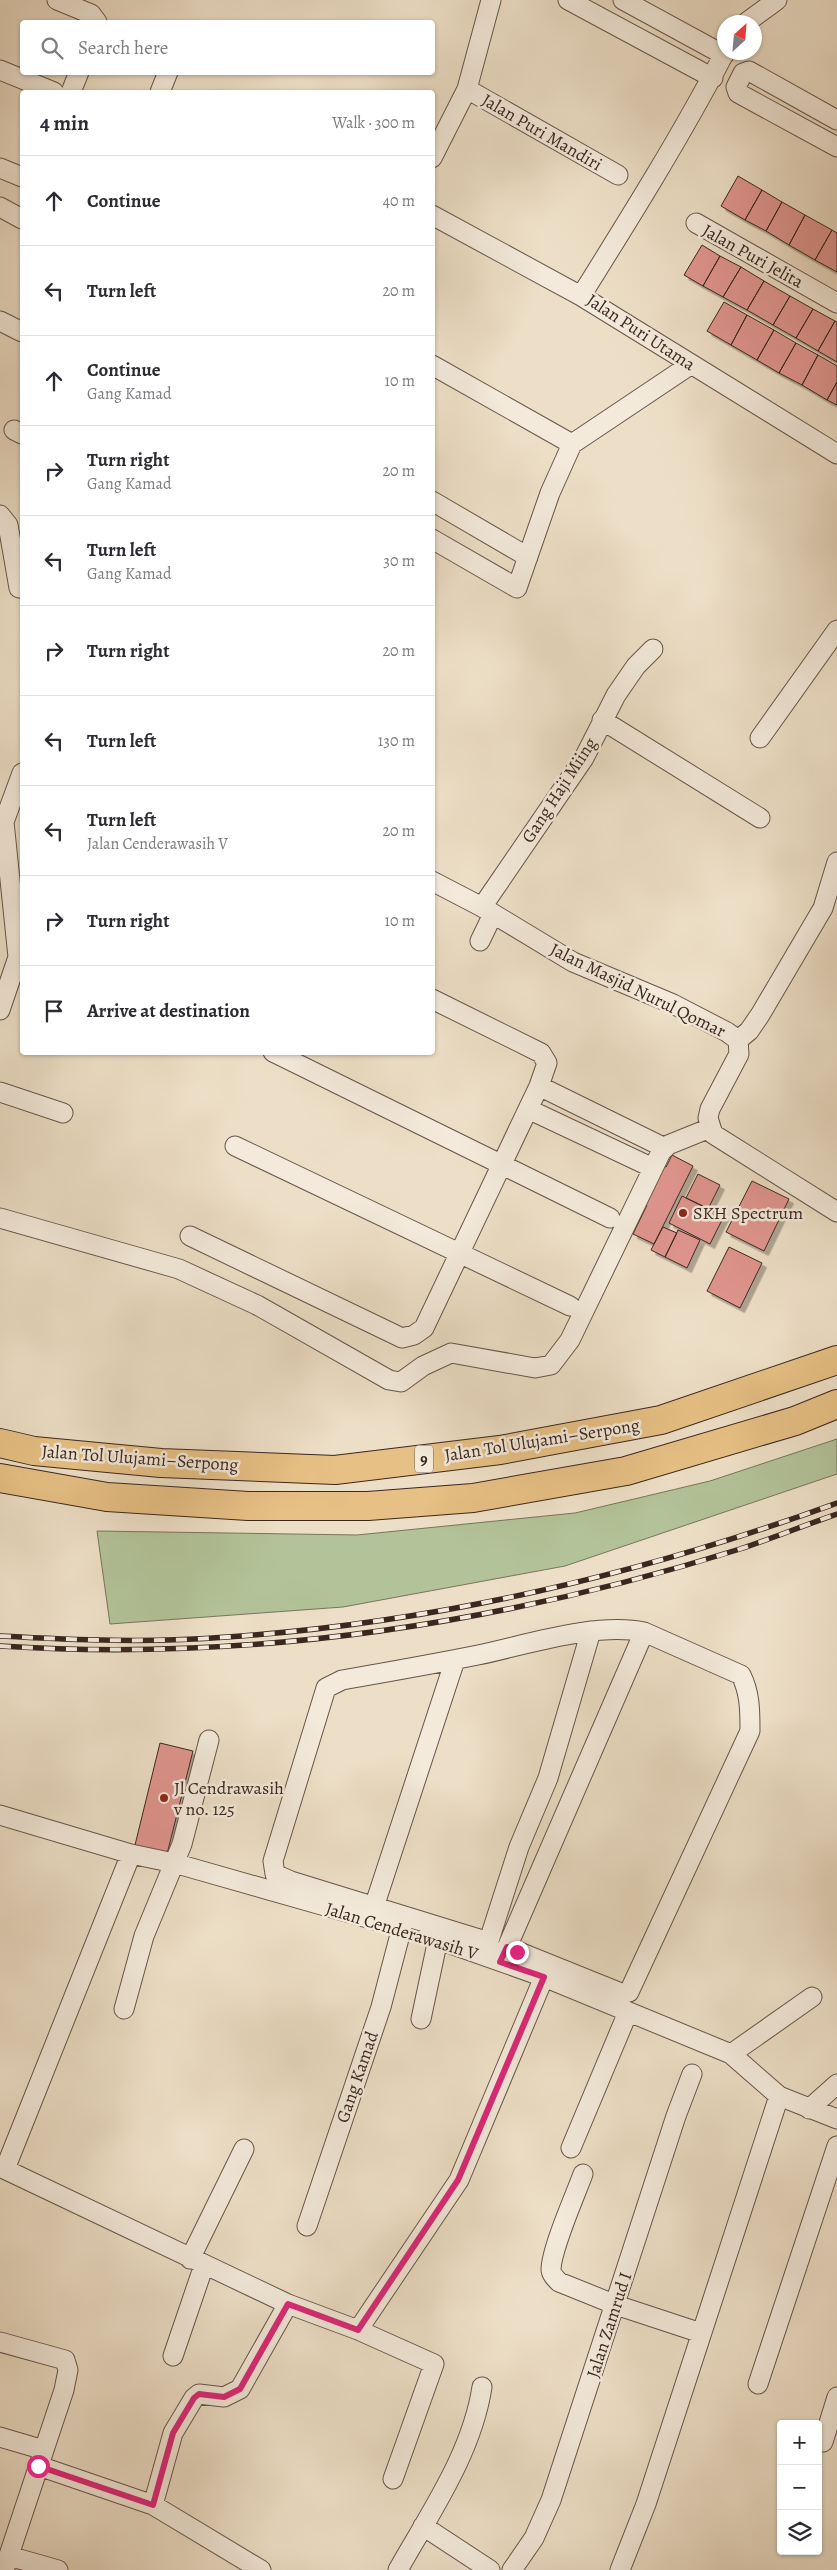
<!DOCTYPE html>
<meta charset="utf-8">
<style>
:root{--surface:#fff;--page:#f2f2f3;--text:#2b2b33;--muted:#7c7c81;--line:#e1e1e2}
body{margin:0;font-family:Alegreya,serif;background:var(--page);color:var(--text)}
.controls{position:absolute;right:15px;bottom:15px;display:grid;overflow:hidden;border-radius:5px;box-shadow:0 1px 4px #0004}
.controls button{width:45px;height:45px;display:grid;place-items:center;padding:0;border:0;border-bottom:1px solid var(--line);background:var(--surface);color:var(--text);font:25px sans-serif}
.compass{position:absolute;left:717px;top:15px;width:45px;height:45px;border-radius:50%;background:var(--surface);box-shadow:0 1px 4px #0004;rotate:26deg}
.stop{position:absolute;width:15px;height:15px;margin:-11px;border:4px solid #db2777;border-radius:50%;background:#fff}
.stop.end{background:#db2777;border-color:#fff;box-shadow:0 1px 5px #0008}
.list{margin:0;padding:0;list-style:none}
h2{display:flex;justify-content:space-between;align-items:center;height:65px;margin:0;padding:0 20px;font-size:21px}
h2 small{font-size:16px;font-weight:400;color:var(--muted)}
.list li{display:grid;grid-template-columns:32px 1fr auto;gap:15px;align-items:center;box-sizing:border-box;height:90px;padding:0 20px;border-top:1px solid var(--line)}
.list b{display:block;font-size:19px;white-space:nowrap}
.list p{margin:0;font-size:16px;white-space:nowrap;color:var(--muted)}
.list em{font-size:16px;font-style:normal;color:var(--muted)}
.icon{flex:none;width:28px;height:28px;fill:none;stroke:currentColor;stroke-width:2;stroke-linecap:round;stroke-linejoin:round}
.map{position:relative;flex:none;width:837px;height:2570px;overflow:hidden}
.search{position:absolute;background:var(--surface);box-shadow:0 1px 4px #0004;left:20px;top:20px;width:415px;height:55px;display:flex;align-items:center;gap:12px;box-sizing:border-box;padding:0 18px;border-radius:5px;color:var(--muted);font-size:19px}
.panel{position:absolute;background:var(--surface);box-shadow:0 1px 4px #0004;left:20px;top:90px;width:415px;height:965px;border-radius:5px}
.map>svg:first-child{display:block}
.green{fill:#b3c399;stroke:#77755c}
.building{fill:#e0958f;stroke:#3b2720;filter:url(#shadow)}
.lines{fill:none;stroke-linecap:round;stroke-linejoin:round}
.street-casing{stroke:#68554a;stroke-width:21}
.highway-casing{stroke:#3b2720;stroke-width:30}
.street{stroke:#f3eadb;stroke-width:19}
.highway{stroke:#e6c084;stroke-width:28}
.rail-casing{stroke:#3b2720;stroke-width:5.5}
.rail{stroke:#f3eadb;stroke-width:4;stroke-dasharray:11;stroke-linecap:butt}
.route{stroke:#db2777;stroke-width:6}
.poi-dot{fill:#8f2418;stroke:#f3eadb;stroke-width:2}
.labels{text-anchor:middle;stroke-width:5;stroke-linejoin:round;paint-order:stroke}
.shield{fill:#f3eadb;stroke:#726258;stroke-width:1}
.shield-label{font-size:16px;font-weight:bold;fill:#3b2720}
.street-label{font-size:18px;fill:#3b2720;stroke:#f3eadb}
.poi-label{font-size:18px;fill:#3b2720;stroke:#f3eadb;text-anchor:start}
</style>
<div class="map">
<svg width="837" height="2570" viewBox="0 0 837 2570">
<defs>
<filter id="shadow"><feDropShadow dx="4.5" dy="4.5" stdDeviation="0" flood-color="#0004"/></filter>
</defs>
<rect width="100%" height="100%" fill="#eddfc7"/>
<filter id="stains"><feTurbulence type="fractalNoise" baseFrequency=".004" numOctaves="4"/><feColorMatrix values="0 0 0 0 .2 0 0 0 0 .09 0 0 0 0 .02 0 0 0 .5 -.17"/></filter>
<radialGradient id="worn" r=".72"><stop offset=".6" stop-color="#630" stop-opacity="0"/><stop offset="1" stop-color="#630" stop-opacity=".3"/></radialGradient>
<path class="green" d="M837,1439V1474L565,1566L343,1607L110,1624L97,1531L357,1535L575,1513L710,1481Z"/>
<path class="building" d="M738,176L762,190L745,220L721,206Z
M762,190L782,202L766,231L745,220Z
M782,202L805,215L789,245L766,231Z
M805,215L832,230L815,260L789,245Z
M832,230L837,233V272L815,260Z
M702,245L720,256L703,286L684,275Z
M720,256L741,267L723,297L703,286Z
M741,267L764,281L747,310L723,297Z
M764,281L790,296L773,325L747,310Z
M790,296L813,309L796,338L773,325Z
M724,302L747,315L731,345L707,331Z
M813,309L835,321L818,351L796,338Z
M747,315L774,330L757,360L731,345Z
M835,321L837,322V362L818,351Z
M774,330L796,343L779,373L757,360Z
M796,343L818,355L802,385L779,373Z
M818,355L837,366V382L827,400L802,385Z
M837,382V405L827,400Z
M672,1155L693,1166L654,1244L633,1234L647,1205L641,1203L660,1165L666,1167Z
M698,1174L720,1185L708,1209L686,1198Z
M752,1181L789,1199L764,1251L726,1232Z
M682,1196L724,1216L710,1244L669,1223Z
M663,1227L677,1233L665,1257L651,1250Z
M678,1230L700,1240L687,1268L665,1257Z
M729,1247L762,1263L740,1308L707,1291Z
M160,1743L193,1751L167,1854L135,1845Z"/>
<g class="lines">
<g class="street-casing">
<path id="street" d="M57,0L91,14L97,22
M568,0L713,78
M623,0L724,55
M747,22L777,0
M0,70L54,92
M467,89L618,175
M71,92L79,72
M160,92L168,72
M837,120L749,71L743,73L736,87L738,93L837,147
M432,158L467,89L491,0
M0,168L22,177
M0,207L22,219
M432,215L581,296L837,454
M696,223L837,303
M581,296C631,216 681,136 725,52
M0,321L22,332
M432,365L572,444
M14,430L22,434
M432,501L528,557
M0,515L8,525L19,588
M432,539L517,588L550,493L572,444L690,365
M602,720L760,818
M760,738L837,630
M432,881L482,907L573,962L673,1004L727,1032L738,1040
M482,907L584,758L616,695L636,666L653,649
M480,941L493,914
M432,999L541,1053L547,1063L539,1086L665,1148
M0,1010L18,957L4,822L22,773
M738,1040L739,1054L710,1109L708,1118L713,1134L837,1212
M738,1040L749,1031L760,1015L823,908L837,862
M273,1052L610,1218
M0,1092L63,1113
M528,1109L653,1168
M235,1146L570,1306
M0,1218L179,1269L257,1305L389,1380L401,1382L423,1366L451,1353L535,1368L551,1365L570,1340L661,1152L668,1145L710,1128
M190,1236L402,1338L414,1335L424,1328L539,1086
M0,1815L131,1854L174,1863L385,1923
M374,1907L455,1660
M428,1936L544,1977L731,2054L779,2096L837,2119
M489,1942L291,1881L275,1874L273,1861L326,1688L342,1680C388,1672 433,1664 478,1655C526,1645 596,1622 644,1632L741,1675C750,1693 750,1710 750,1731L629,1992L621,1993L507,1947
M485,1953L519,1847L548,1778L591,1631
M502,1959L644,1632
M124,2009L144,1936L182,1844L209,1740
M421,2019L438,1939
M731,2054L812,1997
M809,2109L837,2084
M571,2148L628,2012
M0,2167L288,2304L358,2330L434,2364L393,2479
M5,2169L131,1854
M583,2174C575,2196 552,2247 551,2269C551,2274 555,2278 559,2282L616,2305L701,2333
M307,2226L381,2007L402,1927
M190,2259L244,2149
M358,2330L459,2180L544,1977
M0,2342L65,2360L68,2370L64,2390L4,2570
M173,2356L204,2265
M758,2384L837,2146
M0,2437L44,2450
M823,2442L837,2397
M39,2466L153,2505L261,2570
M153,2505L173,2433L194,2398L199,2394L224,2397L240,2389L288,2304
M423,2526L490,2570
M9,2556L58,2570
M398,2570C430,2513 472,2453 482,2387
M512,2570L534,2538L551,2500L676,2116L692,2074
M620,2570L646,2504L779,2096"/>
</g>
<g class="highway-casing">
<path id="highway" d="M0,1443L34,1451L161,1463L335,1470L500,1450L661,1420L837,1360
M0,1478L107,1497L248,1506H368L473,1498L626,1471L795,1421L837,1404"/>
</g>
<use href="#street" class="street"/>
<use href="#highway" class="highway"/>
<g class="rail-casing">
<path id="rail" d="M0,1636C76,1640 151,1643 227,1637C435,1623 642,1574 837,1503
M0,1646C251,1662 501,1624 740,1549C773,1538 805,1525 837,1514"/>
</g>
<use href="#rail" class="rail"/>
</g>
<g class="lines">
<path class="route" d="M38,2466L153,2505L173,2433L194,2398L199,2394L224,2397L240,2389L288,2304L358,2330L458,2180L544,1977L500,1962L507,1947L517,1952"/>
</g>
<g class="poi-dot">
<circle cx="683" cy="1213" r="5"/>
<circle cx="164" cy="1798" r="5"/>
</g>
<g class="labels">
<rect class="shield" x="415" y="1445.5" width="18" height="27" rx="4"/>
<g class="shield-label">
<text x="424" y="1465">9</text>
</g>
<g class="street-label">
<text transform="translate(542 132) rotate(30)" y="6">Jalan Puri Mandiri</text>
<text transform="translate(753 256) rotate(29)" y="6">Jalan Puri Jelita</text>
<text transform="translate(641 332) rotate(33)" y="6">Jalan Puri Utama</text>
<text transform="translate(559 790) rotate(-57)" y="6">Gang Haji Miing</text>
<text transform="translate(638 990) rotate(26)" y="6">Jalan Masjid Nurul Qomar</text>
<text transform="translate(542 1440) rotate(-9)" y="6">Jalan Tol Ulujami–Serpong</text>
<text transform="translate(140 1458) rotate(4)" y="6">Jalan Tol Ulujami–Serpong</text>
<text transform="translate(402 1931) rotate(17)" y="6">Jalan Cenderawasih V</text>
<text transform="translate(357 2077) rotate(-71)" y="6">Gang Kamad</text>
<text transform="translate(609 2325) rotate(-72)" y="6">Jalan Zamrud I</text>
</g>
<g class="poi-label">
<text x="693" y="1219">SKH Spectrum</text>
<text x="174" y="1794">Jl Cendrawasih<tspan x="174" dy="21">v no. 125</tspan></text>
</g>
</g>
<rect width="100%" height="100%" filter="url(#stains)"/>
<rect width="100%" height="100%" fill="url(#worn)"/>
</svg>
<div class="controls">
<button>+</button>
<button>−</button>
<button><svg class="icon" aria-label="layers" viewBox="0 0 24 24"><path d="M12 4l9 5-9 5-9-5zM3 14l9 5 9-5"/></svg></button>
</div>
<svg class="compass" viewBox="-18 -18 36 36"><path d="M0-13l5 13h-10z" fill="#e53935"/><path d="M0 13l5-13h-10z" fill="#7c7c81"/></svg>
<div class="stop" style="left:38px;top:2466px"></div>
<div class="stop end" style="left:517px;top:1952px"></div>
<div class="search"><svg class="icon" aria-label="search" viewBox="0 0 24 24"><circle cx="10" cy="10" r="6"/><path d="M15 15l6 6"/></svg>Search here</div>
<section class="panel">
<h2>4 min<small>Walk · 300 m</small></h2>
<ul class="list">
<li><svg class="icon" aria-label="ahead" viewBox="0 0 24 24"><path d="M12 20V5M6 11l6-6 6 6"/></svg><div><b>Continue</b></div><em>40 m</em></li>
<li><svg class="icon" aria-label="left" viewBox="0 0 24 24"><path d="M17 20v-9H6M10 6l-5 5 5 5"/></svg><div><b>Turn left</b></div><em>20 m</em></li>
<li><svg class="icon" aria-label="ahead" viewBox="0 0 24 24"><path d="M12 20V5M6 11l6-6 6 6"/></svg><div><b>Continue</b><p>Gang Kamad</p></div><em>10 m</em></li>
<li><svg class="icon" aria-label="right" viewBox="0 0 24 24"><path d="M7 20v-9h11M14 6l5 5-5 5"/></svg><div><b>Turn right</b><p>Gang Kamad</p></div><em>20 m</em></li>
<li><svg class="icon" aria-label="left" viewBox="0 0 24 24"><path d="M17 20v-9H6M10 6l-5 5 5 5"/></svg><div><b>Turn left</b><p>Gang Kamad</p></div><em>30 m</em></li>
<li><svg class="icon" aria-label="right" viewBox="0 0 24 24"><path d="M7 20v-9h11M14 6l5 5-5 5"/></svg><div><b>Turn right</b></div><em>20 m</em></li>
<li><svg class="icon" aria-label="left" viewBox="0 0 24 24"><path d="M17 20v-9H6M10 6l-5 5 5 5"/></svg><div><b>Turn left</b></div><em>130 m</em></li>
<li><svg class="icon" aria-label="left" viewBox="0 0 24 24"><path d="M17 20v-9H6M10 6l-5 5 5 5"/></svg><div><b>Turn left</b><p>Jalan Cenderawasih V</p></div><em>20 m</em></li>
<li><svg class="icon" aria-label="right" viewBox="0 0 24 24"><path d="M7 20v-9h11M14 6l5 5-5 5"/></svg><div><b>Turn right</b></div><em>10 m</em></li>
<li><svg class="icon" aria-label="arrive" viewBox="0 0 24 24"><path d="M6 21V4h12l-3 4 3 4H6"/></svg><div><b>Arrive at destination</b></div></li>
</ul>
</section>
</div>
